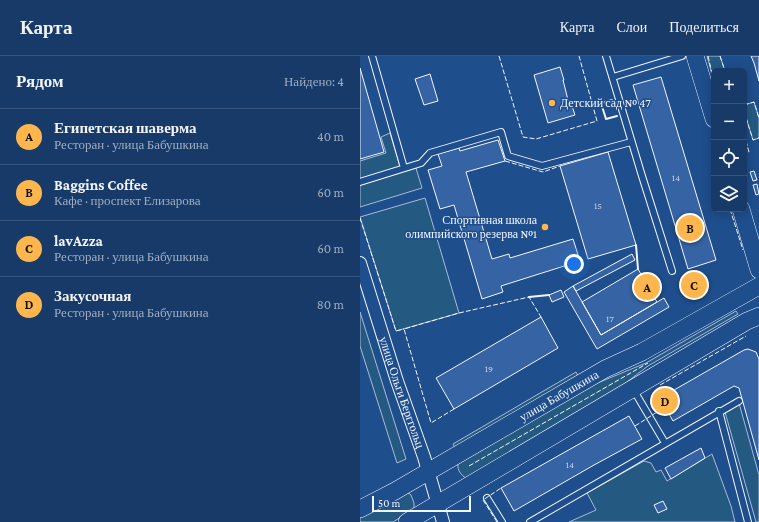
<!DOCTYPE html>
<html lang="ru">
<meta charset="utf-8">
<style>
:root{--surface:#173a69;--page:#244571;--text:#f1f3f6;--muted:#9eadc0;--line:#36547d;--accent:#ffb74d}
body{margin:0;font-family:"Crimson Pro",serif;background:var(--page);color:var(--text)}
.controls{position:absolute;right:12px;top:12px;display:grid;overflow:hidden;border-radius:6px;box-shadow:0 2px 10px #0003}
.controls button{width:36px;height:36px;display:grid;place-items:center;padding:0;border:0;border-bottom:1px solid var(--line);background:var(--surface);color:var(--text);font:20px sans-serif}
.scale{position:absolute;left:12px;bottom:10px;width:99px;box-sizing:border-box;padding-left:4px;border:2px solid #f2f6ff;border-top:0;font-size:11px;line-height:14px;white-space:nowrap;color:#f2f6ff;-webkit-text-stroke:3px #1f4e8c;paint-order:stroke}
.you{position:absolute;left:214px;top:208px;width:14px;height:14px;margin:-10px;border:3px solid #fff;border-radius:50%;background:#1a73e8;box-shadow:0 0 0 6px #1a73e833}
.badge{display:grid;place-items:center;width:26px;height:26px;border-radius:50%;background:var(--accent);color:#111;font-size:13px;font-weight:700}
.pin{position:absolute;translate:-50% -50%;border:2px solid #fff;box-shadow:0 1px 4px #0006}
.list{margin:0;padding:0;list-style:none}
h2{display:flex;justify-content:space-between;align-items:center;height:52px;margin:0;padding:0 16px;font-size:17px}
h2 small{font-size:13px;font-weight:400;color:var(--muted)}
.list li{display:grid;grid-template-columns:26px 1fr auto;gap:12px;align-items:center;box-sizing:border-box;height:56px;padding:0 16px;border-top:1px solid var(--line)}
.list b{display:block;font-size:15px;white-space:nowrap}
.list p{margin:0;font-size:13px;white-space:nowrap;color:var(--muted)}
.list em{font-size:13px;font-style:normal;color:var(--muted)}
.icon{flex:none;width:22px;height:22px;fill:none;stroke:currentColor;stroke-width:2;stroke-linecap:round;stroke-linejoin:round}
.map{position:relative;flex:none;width:399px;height:466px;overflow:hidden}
header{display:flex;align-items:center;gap:24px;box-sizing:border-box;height:56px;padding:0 20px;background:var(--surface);border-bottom:1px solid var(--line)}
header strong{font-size:19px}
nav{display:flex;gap:22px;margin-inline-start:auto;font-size:14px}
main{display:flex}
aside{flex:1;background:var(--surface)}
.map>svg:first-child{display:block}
.green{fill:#245a82;stroke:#a8bbd7}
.building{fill:#3563a3;stroke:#f2f6ff}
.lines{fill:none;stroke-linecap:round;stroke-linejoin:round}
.lane-casing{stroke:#f2f6ff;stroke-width:8}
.street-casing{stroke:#f2f6ff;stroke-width:14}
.secondary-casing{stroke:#f2f6ff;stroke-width:18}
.lane{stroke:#1f4e8c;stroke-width:6}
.street{stroke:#1f4e8c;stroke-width:12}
.secondary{stroke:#1f4e8c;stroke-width:17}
.fence{stroke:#f2f6ff;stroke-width:1;stroke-dasharray:5 2;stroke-linecap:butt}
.wall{stroke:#f2f6ff;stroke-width:2}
.poi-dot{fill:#ffb74d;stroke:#1f4e8c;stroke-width:1.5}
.labels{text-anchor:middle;stroke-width:3;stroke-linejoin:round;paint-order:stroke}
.number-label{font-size:10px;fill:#c3d1e8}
.poi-label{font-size:12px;fill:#f2f6ff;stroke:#1f4e8c;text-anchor:start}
.street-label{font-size:12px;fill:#f2f6ff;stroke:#1f4e8c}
</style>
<header>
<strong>Карта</strong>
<nav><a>Карта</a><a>Слои</a><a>Поделиться</a></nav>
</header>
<main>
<aside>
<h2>Рядом<small>Найдено: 4</small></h2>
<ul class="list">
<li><span class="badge">A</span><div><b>Египетская шаверма</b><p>Ресторан · улица Бабушкина</p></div><em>40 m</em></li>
<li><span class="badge">B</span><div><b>Baggins Coffee</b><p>Кафе · проспект Елизарова</p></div><em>60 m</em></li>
<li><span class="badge">C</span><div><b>lavAzza</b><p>Ресторан · улица Бабушкина</p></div><em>60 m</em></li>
<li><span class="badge">D</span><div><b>Закусочная</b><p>Ресторан · улица Бабушкина</p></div><em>80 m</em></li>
</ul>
</aside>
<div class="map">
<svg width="399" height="466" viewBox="0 0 399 466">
<rect width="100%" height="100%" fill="#1f4e8c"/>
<path class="green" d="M347,0H360L365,15H354V26Z
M394,46L399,62V82L393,84L384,55V49Z
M30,77L40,111L0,123V105L26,97L21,81Z
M56,112L62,132L0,151V129Z
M65,142L99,257L36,275L0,161Z
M376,255L378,258L288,310L242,345L106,422C101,419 97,414 98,408L235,328L286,307Z
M0,256L46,403L37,407L0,290Z
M216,316L218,320L95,392L93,388Z
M379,347L399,419V466H396L365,356Z
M352,398L371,450L375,466H209L236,454L227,437L284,405L291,407L296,416L301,414L307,425Z
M47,436L51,439L54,447V453L33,466H0V462Z"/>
<path class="building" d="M391,0H399V25L394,7Z
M200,11L204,24H203L209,48L211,47L215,59L188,67L174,19Z
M0,12L24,96L0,103Z
M70,18L78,45L64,49L55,23Z
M301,21L356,204L328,213L273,29Z
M138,84L145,105L106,116L132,203L149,198L150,202L213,183L220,205L141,230L143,236L122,243L94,149L80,153L68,114L82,110L78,98L99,92L100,95Z
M248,96L276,189L228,203L200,110Z
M394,115L397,124L393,125L390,116Z
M397,128L399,138L396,139L393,129Z
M272,198L275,204L216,235L213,230Z
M278,213L297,246L241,279L222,246Z
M213,230L241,279L304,242L309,251L237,293L204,236Z
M201,234L204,241L192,246L189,239Z
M181,261L198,292L94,353L76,322Z
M388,293L396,296L399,303V404L379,332L374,330L313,365L300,342L384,294Z
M269,360L282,383L234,409L154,455L141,432Z
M341,392L345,402L311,423L305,412Z
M303,445L307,453L298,457L294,449Z"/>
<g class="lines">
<g class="lane-casing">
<path id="lane" d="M12,0L44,112
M246,0L282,120L312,215
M253,21L322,0
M0,126L61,107L70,97L141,76L148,100L182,110L271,86
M273,333L305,387
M359,355L388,466
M127,442L142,466
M170,466L379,345"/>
</g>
<g class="street-casing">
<g id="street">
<path id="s1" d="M0,207L37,325L64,401L83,466"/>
</g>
</g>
<g class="secondary-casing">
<g id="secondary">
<path d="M335,0L354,63"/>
<path d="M381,153L399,214"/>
<path id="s2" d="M0,453L35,435L245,313L282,296L399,230"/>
<path d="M47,466L387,265L399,260"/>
</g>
</g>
<use href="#lane" class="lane"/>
<use href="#street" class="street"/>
<use href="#secondary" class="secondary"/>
<path class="fence" d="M139,0L163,81L176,83L237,65L219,0
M348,0L354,26
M360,0L365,15
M384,49L394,46L399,62
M384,55L393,84L399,82
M384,78L389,96L384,98
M145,105L183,116L200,110
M370,153L383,194
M0,162L36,275L44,273
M300,329L386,280
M94,353L71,367L44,273L99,257L169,241L181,261
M275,370L305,351
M109,410L288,307
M137,466L123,444L141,432"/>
<path class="wall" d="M252,44L241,47L246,63L257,60
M276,189L278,213
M169,241L189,239"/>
</g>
<g class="poi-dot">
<circle cx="192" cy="47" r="4"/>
<circle cx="185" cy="171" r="4"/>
</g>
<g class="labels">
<g class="number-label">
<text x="316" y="125">14</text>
<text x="238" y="153">15</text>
<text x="250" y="266">17</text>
<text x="129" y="316">19</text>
<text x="210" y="412">14</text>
</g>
<g class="poi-label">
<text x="200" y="51">Детский сад № 47</text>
<text x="177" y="168" text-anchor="end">Спортивная школа<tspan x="177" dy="14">олимпийского резерва №1</tspan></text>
</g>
<g class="street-label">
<text dy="4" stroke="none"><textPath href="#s1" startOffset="136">улица Ольги Берггольц</textPath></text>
<text dy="4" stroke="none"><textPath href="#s2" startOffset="229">улица Бабушкина</textPath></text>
</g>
</g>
</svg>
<div class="controls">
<button>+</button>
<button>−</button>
<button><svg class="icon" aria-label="locate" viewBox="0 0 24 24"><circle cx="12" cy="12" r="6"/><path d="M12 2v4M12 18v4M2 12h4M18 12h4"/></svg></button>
<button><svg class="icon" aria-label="layers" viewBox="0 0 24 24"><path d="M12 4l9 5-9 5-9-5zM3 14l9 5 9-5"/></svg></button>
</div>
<div class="scale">50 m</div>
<div class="you"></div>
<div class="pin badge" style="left:287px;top:231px">A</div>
<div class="pin badge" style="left:330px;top:172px">B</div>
<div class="pin badge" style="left:334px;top:229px">C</div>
<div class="pin badge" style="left:305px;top:345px">D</div>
</div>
</main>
